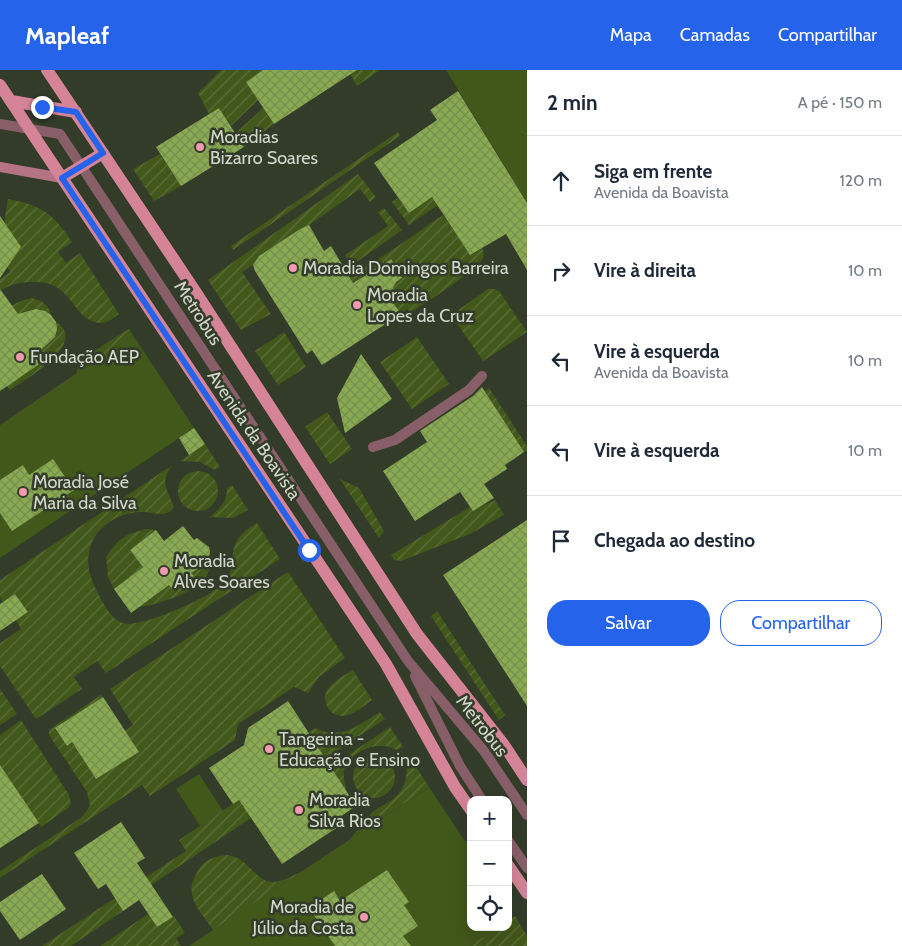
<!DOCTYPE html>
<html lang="pt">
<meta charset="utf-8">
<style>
:root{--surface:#fff;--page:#f2f2f3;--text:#1f2937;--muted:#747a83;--line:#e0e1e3;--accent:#2563eb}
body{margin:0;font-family:Cabin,sans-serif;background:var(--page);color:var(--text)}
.controls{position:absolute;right:15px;bottom:15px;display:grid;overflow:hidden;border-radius:10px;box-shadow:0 5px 20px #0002}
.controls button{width:45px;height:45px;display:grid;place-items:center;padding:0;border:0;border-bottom:1px solid var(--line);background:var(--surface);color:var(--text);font:25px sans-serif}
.stop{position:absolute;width:15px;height:15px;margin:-11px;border:4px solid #2563eb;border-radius:50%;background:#fff}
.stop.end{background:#2563eb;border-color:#fff;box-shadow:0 1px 5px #0008}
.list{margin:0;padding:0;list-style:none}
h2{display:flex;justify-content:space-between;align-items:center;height:65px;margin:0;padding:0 20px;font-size:21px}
h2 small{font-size:16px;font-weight:400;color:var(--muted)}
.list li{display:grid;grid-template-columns:32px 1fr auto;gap:15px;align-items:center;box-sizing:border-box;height:90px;padding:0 20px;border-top:1px solid var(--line)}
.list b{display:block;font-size:19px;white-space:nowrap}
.list p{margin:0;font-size:16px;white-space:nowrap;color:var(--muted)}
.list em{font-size:16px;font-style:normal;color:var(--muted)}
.actions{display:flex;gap:10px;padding:15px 20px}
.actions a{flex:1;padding:11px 0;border:1px solid var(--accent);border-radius:20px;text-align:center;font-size:18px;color:var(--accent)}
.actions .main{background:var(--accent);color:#fff}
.icon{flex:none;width:28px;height:28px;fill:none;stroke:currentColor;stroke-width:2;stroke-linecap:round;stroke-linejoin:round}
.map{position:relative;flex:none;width:527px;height:876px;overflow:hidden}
header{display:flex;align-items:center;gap:30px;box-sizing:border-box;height:70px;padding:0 25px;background:var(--accent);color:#fff}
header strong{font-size:24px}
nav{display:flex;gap:28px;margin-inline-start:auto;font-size:18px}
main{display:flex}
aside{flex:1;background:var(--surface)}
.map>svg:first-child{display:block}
.grass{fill:#42571a}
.garden{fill:url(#garden-furrows)}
.building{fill:url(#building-cross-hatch)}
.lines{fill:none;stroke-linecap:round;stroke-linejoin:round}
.lane{stroke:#885f69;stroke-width:10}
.secondary{stroke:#b47483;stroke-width:10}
.primary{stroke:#d58498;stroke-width:12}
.route{stroke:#2563eb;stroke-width:6}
.poi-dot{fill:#f29aaf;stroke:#333b29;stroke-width:2}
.labels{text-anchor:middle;stroke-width:5;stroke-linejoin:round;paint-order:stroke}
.poi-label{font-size:18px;fill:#d1d6cb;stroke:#333b29;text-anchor:start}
.street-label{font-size:18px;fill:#d1d6cb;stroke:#333b29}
</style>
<header>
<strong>Mapleaf</strong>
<nav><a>Mapa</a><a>Camadas</a><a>Compartilhar</a></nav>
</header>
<main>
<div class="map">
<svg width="527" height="876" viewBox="0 0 527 876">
<defs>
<pattern id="garden-furrows" width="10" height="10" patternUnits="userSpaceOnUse" patternTransform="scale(1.25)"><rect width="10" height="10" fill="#42571a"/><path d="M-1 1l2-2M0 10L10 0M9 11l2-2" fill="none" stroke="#5c6e3a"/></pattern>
<pattern id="building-cross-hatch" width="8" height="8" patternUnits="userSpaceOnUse" patternTransform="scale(1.25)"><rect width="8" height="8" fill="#89a952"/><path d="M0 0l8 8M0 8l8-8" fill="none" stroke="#768f4d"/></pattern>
</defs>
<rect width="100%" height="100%" fill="#333b29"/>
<path class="grass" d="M446,0H527V133Z
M133,265L194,358L0,488V355Z
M199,704L223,741L200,756L176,719Z
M429,717L471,780V857H498L470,876H189Z"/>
<path class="garden" d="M221,0H263L246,12L258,30L231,56L219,38L209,44L198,23Z
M348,0H380L357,16Z
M263,38L274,54L244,77L235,64Z
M398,62L400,66L233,180L231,176Z
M160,84L181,116L154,131L133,99Z
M358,104L376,127L370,132L360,119L308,156L300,159L259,186L253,195L242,202L271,244L241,260L208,210Z
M458,108L464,117L409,155L392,132L398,128L409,143Z
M8,129C41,135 54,144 72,172L58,182L66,193L80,183L119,244C113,248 107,254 99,253C71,249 73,210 33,212C20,212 11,214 0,221V209L10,202C0,185 4,149 8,129Z
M384,138L402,160L351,196L345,185L388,156L378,142Z
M443,145L463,173L482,178C484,182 485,185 483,188C474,203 426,232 410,243L407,239L401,244L389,227L390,216L402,208L390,189L289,255L286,249L398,176Z
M488,219H494L499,221L527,262L483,291L451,245Z
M32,228C43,231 48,234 51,245C38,237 34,240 20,245C15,247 6,244 0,244C11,236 19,230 32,228Z
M56,252C59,254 63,257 64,260C75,282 24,310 10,320L7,316L42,279L55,267Z
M129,259L133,265L76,304C80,286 114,269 129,259Z
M284,262L306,297L278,315L255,281Z
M417,267L449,314L412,339L380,292Z
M489,318L527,376V381L524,382L485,321Z
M327,342L352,379L330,394L305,357Z
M205,374L220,397L215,400L200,392L180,391Z
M171,396C160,414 167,419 174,437C172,441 167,444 162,444C156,444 150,442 143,442C123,442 102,452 93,470C85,486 88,503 95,517C101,529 110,549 123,553C139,559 212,527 223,513C235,499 230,493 234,478C237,466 247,459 257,453L280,489L106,603L97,591L74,607L82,619L36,649L0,596V573L21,559L16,550L28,541L15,524L3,532L0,527V510Z
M178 421a20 20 0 1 1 40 0a20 20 0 1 1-40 0Z
M340,409L359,418L384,461L379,468Z
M232,415L248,440L233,448L210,447C220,438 227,432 227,418Z
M495,430L504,445L470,464L401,491L394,490L391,485L470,437L473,440Z
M146,459L156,460L130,480L143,497L114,519L108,507L106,487C118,469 125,464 146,459Z
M210,486C212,513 194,519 173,528C162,532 151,536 139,537L169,515L173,521L193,506L185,494L207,493Z
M288,502L345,588L319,607L308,623L294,617L238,654L235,670L150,726L142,715L0,808V801L82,747L90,736L87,722L49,665V660L101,625L107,633L55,659L67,676L72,672L96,709L138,682L125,661L133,655L110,619Z
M437,541L505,645L499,650L431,546Z
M353,600L372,630C364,636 351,647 341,646C335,645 330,642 328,638C317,619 340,608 353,600Z
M0,619L17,644L0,655Z
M380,642L385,649L302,704L284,700L319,678L309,662L315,658C341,671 358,655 380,642Z
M21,650L69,725L71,734L68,738L41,757L0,695V665Z
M390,657L403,677L397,680C392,678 387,676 382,676C367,675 347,686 344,701C343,707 345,714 346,721L330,697Z
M353 707a21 21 0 1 1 42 0a21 21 0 1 1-42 0Z
M411,689L429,717L350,769C357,761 367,746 375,740C379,737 384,735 389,732C402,724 410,708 405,692Z
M246,725L251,748L151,815L146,807L186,781L179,770Z
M228,785C249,788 256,813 274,812C283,811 292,806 301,802L213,860C199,839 182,825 198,801C204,789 215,786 228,785Z
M115,828L123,841L71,876H42Z
M148,844L157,857L174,846L185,863L176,868L181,876H100Z
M515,846L527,866V876H470L498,857H508V851Z"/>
<path class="building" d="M263,0H357L274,54L246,12Z
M458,21L527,133V200L506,164L470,185L432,127L409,143L374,93L437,50L430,40Z
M219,38L244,77L181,116L156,77Z
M0,146L21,177L0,208Z
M309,155L324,181L331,176L353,213L391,189L402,208L396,212L389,227L401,244L322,295L312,280L307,284L255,201L253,195L259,186L300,159Z
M0,219L18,244L36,239L45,241L51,245L56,252L57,259L55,267L42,279L38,295L0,321Z
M361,284L392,329L345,363L337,328Z
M482,317L524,382L505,395L507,399L484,414L494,428L473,441L460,422L415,451L383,401L427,372L420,361L473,326Z
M194,358L205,374L189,385L179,368Z
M53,389L74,420L12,461L0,443V410L23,395L29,405Z
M527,450V636L443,505Z
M183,456L194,470L197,468L209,477L210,481L209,489L207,493L191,503L194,506L173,521L169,515L131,543L114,519L143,497L130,480L156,460L164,471Z
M15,524L28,542L0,561V534Z
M103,627L139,682L96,709L72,672L67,676L55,658Z
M288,631L356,736L337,749L341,755L282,794L239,730L233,734L209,698L244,675L248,658Z
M0,695L39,753L0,778Z
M121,752L145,788L137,793L173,847L157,857L139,830L123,841L106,814L98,819L74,783Z
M387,800L409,832L404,835L418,856L403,866L411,876H335L309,838L334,821L340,831Z
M42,804L66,839L20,870L0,841V832Z"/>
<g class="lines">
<path class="lane" d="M0,54L60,64L408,591L484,681L527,745
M373,377L395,370L469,320L482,306
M415,606L460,696L482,730
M508,770L527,798"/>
<path class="secondary" d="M0,97L62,108"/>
<path class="primary" d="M47,0L195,221L417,564L504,675L527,710
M0,15L386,594L455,717L471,740
M11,31L76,42
M62,108L103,83
M508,795L527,823"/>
</g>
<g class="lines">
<path class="route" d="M42,37L76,42L103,83L62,108L309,480"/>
</g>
<g class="poi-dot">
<circle cx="200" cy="77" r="5"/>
<circle cx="293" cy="198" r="5"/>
<circle cx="357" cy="235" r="5"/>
<circle cx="20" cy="287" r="5"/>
<circle cx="23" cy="422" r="5"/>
<circle cx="164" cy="501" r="5"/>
<circle cx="269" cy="679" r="5"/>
<circle cx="299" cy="740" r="5"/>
<circle cx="364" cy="847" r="5"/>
</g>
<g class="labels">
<g class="poi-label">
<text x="210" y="73">Moradias<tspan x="210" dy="21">Bizarro Soares</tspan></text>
<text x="303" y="204">Moradia Domingos Barreira</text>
<text x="367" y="231">Moradia<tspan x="367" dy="21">Lopes da Cruz</tspan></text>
<text x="30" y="293">Fundação AEP</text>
<text x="33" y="418">Moradia José<tspan x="33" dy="21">Maria da Silva</tspan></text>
<text x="174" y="497">Moradia<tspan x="174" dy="21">Alves Soares</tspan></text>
<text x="279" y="675">Tangerina -<tspan x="279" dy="21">Educação e Ensino</tspan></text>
<text x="309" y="736">Moradia<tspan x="309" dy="21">Silva Rios</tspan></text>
<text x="354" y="843" text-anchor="end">Moradia de<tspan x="354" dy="21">Júlio da Costa</tspan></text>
</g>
<g class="street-label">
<text transform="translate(198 243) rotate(57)" y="6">Metrobus</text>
<text transform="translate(254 365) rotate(56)" y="6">Avenida da Boavista</text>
<text transform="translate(482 656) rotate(52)" y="6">Metrobus</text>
</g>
</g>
</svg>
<div class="controls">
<button>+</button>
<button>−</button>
<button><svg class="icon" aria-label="locate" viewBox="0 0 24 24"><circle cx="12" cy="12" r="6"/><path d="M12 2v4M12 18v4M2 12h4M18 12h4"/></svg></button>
</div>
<div class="stop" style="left:309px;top:480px"></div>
<div class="stop end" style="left:42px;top:37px"></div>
</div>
<aside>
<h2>2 min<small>A pé · 150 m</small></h2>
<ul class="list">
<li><svg class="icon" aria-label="ahead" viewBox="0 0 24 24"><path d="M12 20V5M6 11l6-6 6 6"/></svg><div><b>Siga em frente</b><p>Avenida da Boavista</p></div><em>120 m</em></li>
<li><svg class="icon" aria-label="right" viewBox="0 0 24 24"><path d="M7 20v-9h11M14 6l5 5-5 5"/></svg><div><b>Vire à direita</b></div><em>10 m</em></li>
<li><svg class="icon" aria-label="left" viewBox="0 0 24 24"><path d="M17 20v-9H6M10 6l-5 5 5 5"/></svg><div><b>Vire à esquerda</b><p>Avenida da Boavista</p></div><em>10 m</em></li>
<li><svg class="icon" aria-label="left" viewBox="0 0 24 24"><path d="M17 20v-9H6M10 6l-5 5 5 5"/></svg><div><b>Vire à esquerda</b></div><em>10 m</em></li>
<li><svg class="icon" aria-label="arrive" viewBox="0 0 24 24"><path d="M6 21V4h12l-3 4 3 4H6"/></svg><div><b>Chegada ao destino</b></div></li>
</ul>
<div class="actions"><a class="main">Salvar</a><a>Compartilhar</a></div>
</aside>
</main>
